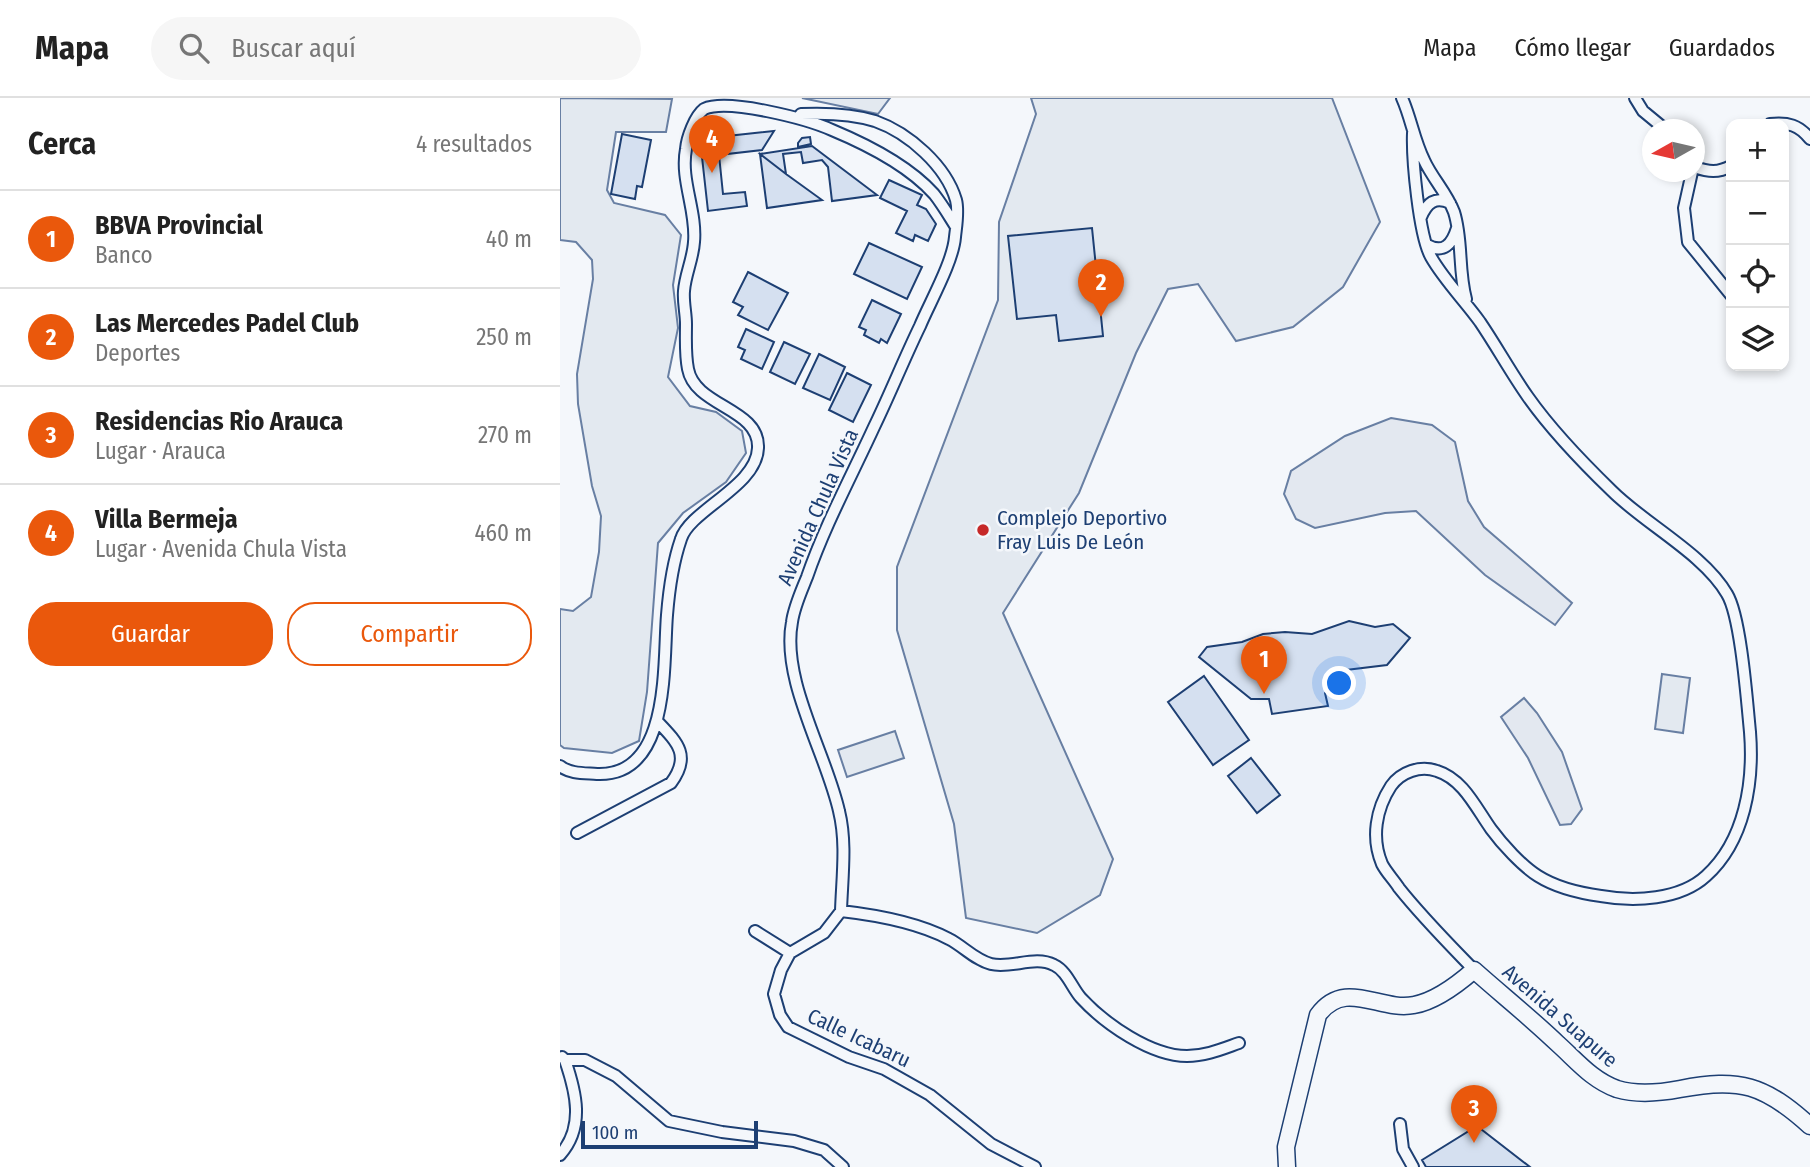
<!DOCTYPE html>
<html lang="es">
<meta charset="utf-8">
<style>
:root{--surface:#fff;--page:#f6f6f6;--text:#222;--muted:#767676;--line:#e0e0e0;--accent:#ea580c}
body{margin:0;font-family:"Fira Sans Condensed",sans-serif;background:var(--page);color:var(--text)}
.controls{position:absolute;right:21px;top:21px;display:grid;overflow:hidden;border-radius:14px;box-shadow:0 4px 10px #0003}
.controls button{width:63px;height:63px;display:grid;place-items:center;padding:0;border:0;border-bottom:2px solid var(--line);background:var(--surface);color:var(--text);font:35px sans-serif}
.compass{position:absolute;left:1082px;top:21px;width:63px;height:63px;border-radius:50%;background:var(--surface);box-shadow:0 4px 10px #0003;rotate:262deg}
.scale{position:absolute;left:21px;bottom:18px;width:177px;box-sizing:border-box;padding-left:7px;border:4px solid #1d3f73;border-top:0;font-size:19px;line-height:24px;white-space:nowrap;color:#1d3f73;-webkit-text-stroke:5px #f4f7fb;paint-order:stroke}
.you{position:absolute;left:780px;top:586px;width:24px;height:24px;margin:-18px;border:5px solid #fff;border-radius:50%;background:#1a73e8;box-shadow:0 0 0 10px #1a73e833}
.badge{display:grid;place-items:center;width:46px;height:46px;border-radius:50%;background:var(--accent);color:#fff;font-size:23px;font-weight:700}
.pin{position:absolute;translate:-50% -58px;filter:drop-shadow(0 2px 4px #0008)}
.pin::after{content:'';position:absolute;top:37px;width:24px;height:21px;background:inherit;clip-path:polygon(0 0,100% 0,50% 100%)}
.list{margin:0;padding:0;list-style:none}
h2{display:flex;justify-content:space-between;align-items:center;height:91px;margin:0;padding:0 28px;font-size:30px}
h2 small{font-size:23px;font-weight:400;color:var(--muted)}
.list li{display:grid;grid-template-columns:46px 1fr auto;gap:21px;align-items:center;box-sizing:border-box;height:98px;padding:0 28px;border-top:2px solid var(--line)}
.list b{display:block;font-size:26px;white-space:nowrap}
.list p{margin:0;font-size:23px;white-space:nowrap;color:var(--muted)}
.list em{font-size:23px;font-style:normal;color:var(--muted)}
.actions{display:flex;gap:14px;padding:21px 28px}
.actions a{flex:1;padding:16px 0;border:2px solid var(--accent);border-radius:28px;text-align:center;font-size:24px;color:var(--accent)}
.actions .main{background:var(--accent);color:#fff}
.icon{flex:none;width:38px;height:38px;fill:none;stroke:currentColor;stroke-width:2;stroke-linecap:round;stroke-linejoin:round}
.map{position:relative;flex:none;width:1250px;height:1069px;overflow:hidden}
header{display:flex;align-items:center;gap:42px;box-sizing:border-box;height:98px;padding:0 35px;background:var(--surface);border-bottom:2px solid var(--line)}
header strong{font-size:33px}
nav{display:flex;gap:38px;margin-inline-start:auto;font-size:24px}
.search{width:490px;height:63px;background:var(--page);display:flex;align-items:center;gap:18px;box-sizing:border-box;padding:0 24px;border-radius:38px;color:var(--muted);font-size:26px}
main{display:flex}
aside{flex:1;background:var(--surface)}
.map>svg:first-child{display:block}
.green{fill:#e3e9f0;stroke:#687fa3;stroke-width:2}
.parking{fill:#e3e8f0;stroke:#687fa3;stroke-width:2}
.building{fill:#d5e0f0;stroke:#1d3f73;stroke-width:2}
.lines{fill:none;stroke-linecap:round;stroke-linejoin:round}
.street-casing{stroke:#1d3f73;stroke-width:14}
.secondary-casing{stroke:#1d3f73;stroke-width:19}
.street{stroke:#f4f7fb;stroke-width:10}
.secondary{stroke:#f4f7fb;stroke-width:16}
.poi-dot{fill:#c62828;stroke:#f4f7fb;stroke-width:2.5}
.labels{text-anchor:middle;stroke-width:5;stroke-linejoin:round;paint-order:stroke}
.street-label{font-size:21px;fill:#1d3f73;stroke:#f4f7fb}
.poi-label{font-size:21px;fill:#1d3f73;stroke:#f4f7fb;text-anchor:start}
</style>
<header>
<strong>Mapa</strong>
<div class="search"><svg class="icon" aria-label="search" viewBox="0 0 24 24"><circle cx="10" cy="10" r="6"/><path d="M15 15l6 6"/></svg>Buscar aquí</div>
<nav><a>Mapa</a><a>Cómo llegar</a><a>Guardados</a></nav>
</header>
<main>
<aside>
<h2>Cerca<small>4 resultados</small></h2>
<ul class="list">
<li><span class="badge">1</span><div><b>BBVA Provincial</b><p>Banco</p></div><em>40 m</em></li>
<li><span class="badge">2</span><div><b>Las Mercedes Padel Club</b><p>Deportes</p></div><em>250 m</em></li>
<li><span class="badge">3</span><div><b>Residencias Rio Arauca</b><p>Lugar · Arauca</p></div><em>270 m</em></li>
<li><span class="badge">4</span><div><b>Villa Bermeja</b><p>Lugar · Avenida Chula Vista</p></div><em>460 m</em></li>
</ul>
<div class="actions"><a class="main">Guardar</a><a>Compartir</a></div>
</aside>
<div class="map">
<svg width="1250" height="1069" viewBox="0 0 1250 1069">
<rect width="100%" height="100%" fill="#f4f7fb"/>
<path class="green" d="M0,0L112,1L106,34H56L47,92L54,105L105,117L121,137L113,187L118,230L108,279L130,308L156,314L182,333L186,355L166,384L123,415L98,445L87,594L79,643L52,655L4,650L0,647V511L13,513L31,499L39,454L41,418L32,388L18,306L17,276L33,181L32,162L16,144L0,142Z
M242,0H330L318,16Z
M471,0H772L820,124L783,189L733,229L676,243L638,186L608,191L576,255L519,395L443,515L553,761L540,797L477,835L406,820L394,726L337,532V469L438,202L439,124L476,16Z
M1102,576L1130,580L1123,635L1095,631Z
M335,633L344,660L287,679L278,652Z"/>
<path class="parking" d="M831,320L872,327L895,344L908,403L924,429L1012,505L995,527L925,477L856,413L825,415L755,430L736,421L724,396L731,373L785,338Z
M964,600L977,615L1002,654L1022,711L1011,726L1000,727L968,660L941,619Z"/>
<path class="building" d="M214,33L202,52L159,57L163,96L185,94L187,108L148,113L140,41Z
M62,36L91,42L82,89L77,88L75,101L51,96Z
M250,39L251,46L238,49V45L242,40Z
M252,48L317,97L272,103L268,69L262,62L243,65L241,54L223,56L226,76L200,56Z
M200,56L226,76L262,102L207,110Z
M329,82L362,97L357,107L366,111L376,126L368,143L355,137L353,143L336,135L347,113L320,100Z
M532,130L543,238L499,243L496,217L457,221L448,138Z
M309,145L362,169L347,201L294,176Z
M188,174L228,195L208,232L178,217L183,209L173,204Z
M312,202L341,216L327,245L321,241L319,245L304,237L306,232L299,229Z
M186,231L214,244L202,271L181,261L185,252L178,249Z
M224,244L250,256L235,286L210,274Z
M259,256L285,269L270,302L243,290Z
M287,275L311,287L293,324L269,312Z
M789,523L815,529L833,526L850,540L827,567L786,572L765,595L768,608L712,616L709,601H691L639,559L647,549L682,544L703,536L725,534L752,536Z
M644,578L689,642L653,667L608,604Z
M691,660L720,697L697,715L668,678Z
M917,1028L970,1069H866L862,1062Z"/>
<g class="lines">
<g class="street-casing">
<path id="street" d="M842,0C851,20 854,42 864,62C872,80 887,95 894,114C903,142 898,172 906,201
M1075,0L1083,13L1106,32
M241,16C264,15 293,16 315,23C349,35 386,68 396,102C399,113 396,129 395,139C393,164 370,204 360,228C344,261 330,296 314,329C291,379 265,427 247,479C241,494 234,509 232,524C221,582 266,655 279,713C287,745 282,780 281,813
M1210,26C1228,24 1239,27 1250,41
M853,35C852,61 859,138 871,159C884,182 905,203 920,224C937,249 951,275 968,299C992,333 1022,364 1052,393C1085,426 1144,456 1167,496C1181,519 1187,604 1190,634C1194,684 1185,743 1146,778C1120,802 1074,804 1041,798C1019,795 997,790 978,778C962,768 942,746 931,731C916,710 903,681 877,673C860,667 841,674 831,688C816,711 811,740 822,766C826,774 834,782 839,790C862,819 888,845 914,872
M1134,69C1149,74 1158,75 1171,68
M1132,74L1124,110L1128,144L1171,197
M861,119C867,105 875,98 890,105
M867,147C884,156 892,146 897,130
M0,668C10,676 25,675 37,676C111,679 103,566 107,517C109,492 113,464 121,441C130,412 197,388 198,350C200,310 135,309 128,271C125,256 126,241 126,226C126,215 123,204 124,193C125,177 133,161 134,144C137,113 120,82 126,51C127,39 135,18 144,11C168,0 247,21 272,32C308,47 348,67 374,96C382,106 389,118 396,129
M17,735L111,685C131,658 118,645 98,624
M281,813C316,817 357,824 389,841C403,848 415,862 431,866C451,871 475,857 494,867C507,873 512,890 521,900C545,926 591,958 627,958C646,958 662,951 679,945
M281,813L264,835L230,855L221,872L214,896L220,917L228,929L289,959L324,971L370,997L431,1046L475,1069
M195,833L230,855
M5,962H25L56,978L109,1023L162,1034L234,1043L264,1052L283,1069
M840,1026L843,1051L853,1069
M0,1057C25,1029 16,994 5,962L2,959"/>
</g>
<g class="secondary-casing">
<path id="secondary" d="M727,1069L726,1049L758,917C785,880 820,914 854,907C876,903 898,886 914,872C942,897 971,920 998,946C1017,963 1032,982 1057,991C1077,997 1099,995 1120,991C1179,979 1205,987 1250,1028"/>
</g>
<use href="#street" class="street"/>
<use href="#secondary" class="secondary"/>
</g>
<circle class="poi-dot" cx="423" cy="432" r="7"/>
<g class="labels">
<g class="street-label">
<text transform="translate(258 409) rotate(-66)" y="7">Avenida Chula Vista</text>
<text transform="translate(1000 918) rotate(41)" y="7">Avenida Suapure</text>
<text transform="translate(299 940) rotate(25)" y="7">Calle Icabaru</text>
</g>
<g class="poi-label">
<text x="437" y="427">Complejo Deportivo<tspan x="437" dy="24">Fray Luis De León</tspan></text>
</g>
</g>
</svg>
<div class="controls">
<button>+</button>
<button>−</button>
<button><svg class="icon" aria-label="locate" viewBox="0 0 24 24"><circle cx="12" cy="12" r="6"/><path d="M12 2v4M12 18v4M2 12h4M18 12h4"/></svg></button>
<button><svg class="icon" aria-label="layers" viewBox="0 0 24 24"><path d="M12 4l9 5-9 5-9-5zM3 14l9 5 9-5"/></svg></button>
</div>
<svg class="compass" viewBox="-18 -18 36 36"><path d="M0-13l5 13h-10z" fill="#e53935"/><path d="M0 13l5-13h-10z" fill="#767676"/></svg>
<div class="scale">100 m</div>
<div class="you"></div>
<div class="pin badge" style="left:704px;top:596px">1</div>
<div class="pin badge" style="left:541px;top:219px">2</div>
<div class="pin badge" style="left:914px;top:1045px">3</div>
<div class="pin badge" style="left:152px;top:75px">4</div>
</div>
</main>
